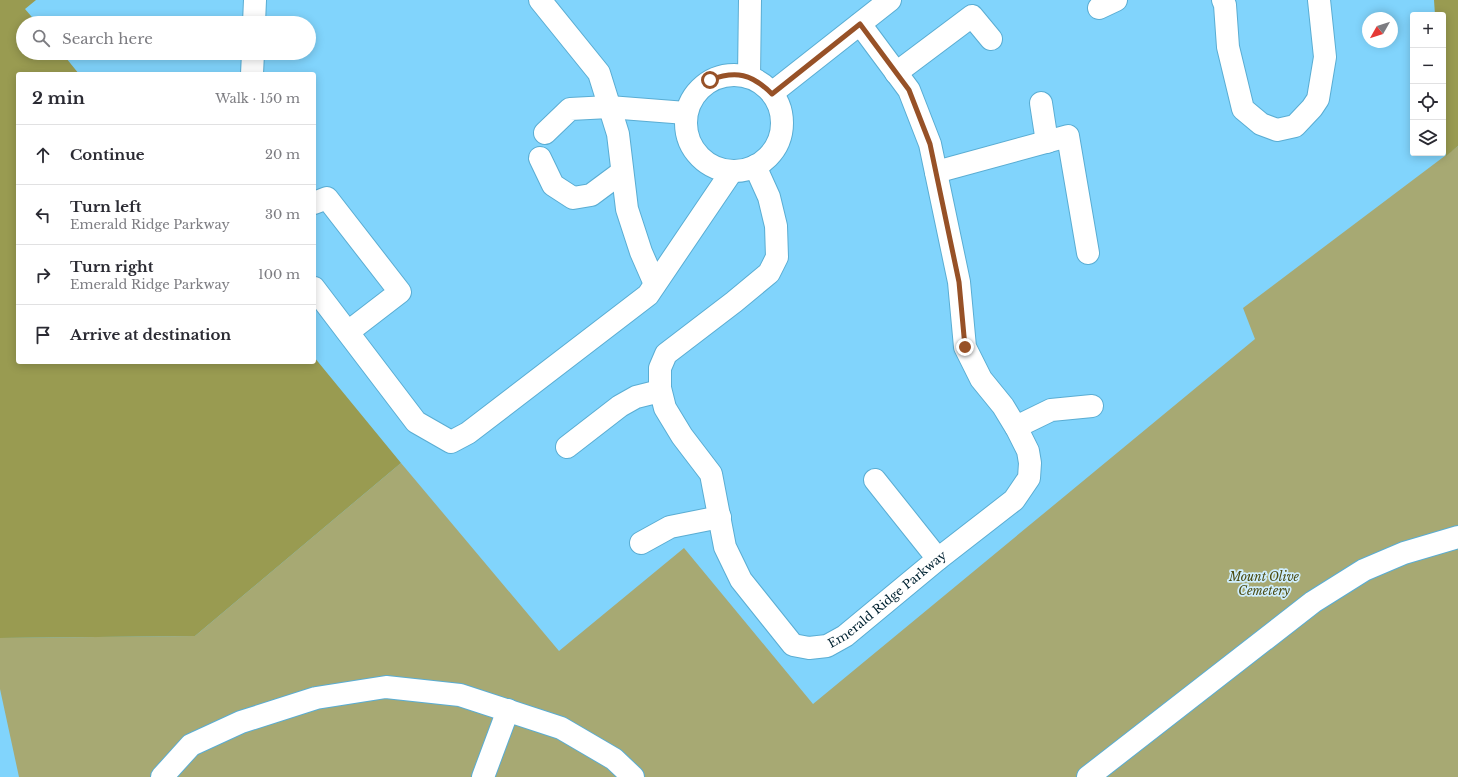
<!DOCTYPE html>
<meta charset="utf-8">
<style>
:root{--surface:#fff;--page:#f2f2f3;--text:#2b2b33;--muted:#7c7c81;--line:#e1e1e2}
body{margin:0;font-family:"Libre Baskerville",serif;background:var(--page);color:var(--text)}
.controls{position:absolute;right:12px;top:12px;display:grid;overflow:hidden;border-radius:4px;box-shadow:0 2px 10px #0003}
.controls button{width:36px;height:36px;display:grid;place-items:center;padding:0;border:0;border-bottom:1px solid var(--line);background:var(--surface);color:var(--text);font:20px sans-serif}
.compass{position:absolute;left:1362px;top:12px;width:36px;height:36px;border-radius:50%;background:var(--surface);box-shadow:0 2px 10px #0003;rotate:231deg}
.stop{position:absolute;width:12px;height:12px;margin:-9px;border:3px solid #975127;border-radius:50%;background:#fff}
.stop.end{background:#975127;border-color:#fff;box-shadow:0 1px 4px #0008}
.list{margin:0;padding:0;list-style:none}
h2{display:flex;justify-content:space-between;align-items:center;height:52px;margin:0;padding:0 16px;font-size:17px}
h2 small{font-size:13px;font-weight:400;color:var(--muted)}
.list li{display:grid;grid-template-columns:26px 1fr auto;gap:12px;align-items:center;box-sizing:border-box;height:60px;padding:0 16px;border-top:1px solid var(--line)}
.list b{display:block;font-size:15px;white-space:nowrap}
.list p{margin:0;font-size:13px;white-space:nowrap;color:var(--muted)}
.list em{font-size:13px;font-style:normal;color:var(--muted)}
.icon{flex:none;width:22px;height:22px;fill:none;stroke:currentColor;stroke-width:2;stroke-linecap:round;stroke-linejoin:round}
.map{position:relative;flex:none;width:1458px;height:777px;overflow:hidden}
.search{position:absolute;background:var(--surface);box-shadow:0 2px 10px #0003;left:16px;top:16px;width:300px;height:44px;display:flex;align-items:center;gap:10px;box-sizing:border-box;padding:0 14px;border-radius:22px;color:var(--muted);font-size:15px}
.panel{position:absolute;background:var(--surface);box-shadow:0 2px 10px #0003;left:16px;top:72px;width:300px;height:292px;border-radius:4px}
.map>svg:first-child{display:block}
.green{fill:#a7a973}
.forest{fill:#999b51}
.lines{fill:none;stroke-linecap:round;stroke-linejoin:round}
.minor-casing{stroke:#5aadd3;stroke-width:24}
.minor{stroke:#fff;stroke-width:22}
.route{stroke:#975127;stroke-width:5}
.labels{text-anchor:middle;stroke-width:3.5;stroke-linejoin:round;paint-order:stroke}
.park-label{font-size:12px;font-style:italic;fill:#4a4a11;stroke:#cfeefe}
.street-label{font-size:12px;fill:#002231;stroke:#cfeefe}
</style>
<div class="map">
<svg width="1458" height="777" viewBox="0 0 1458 777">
<rect width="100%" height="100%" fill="#81d4fc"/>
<path class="green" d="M1458,146V777H19L0,689V638L195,636L401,463L559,651L684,548L813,704L1255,339L1243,308Z"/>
<path class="forest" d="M0,0H36L25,9L37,23H23V53H62L79,74H18V362H314V357L401,463L195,636L0,638Z
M1434,0H1458V146L1446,156L1443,118V15H1435Z"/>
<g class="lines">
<g class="minor-casing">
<g id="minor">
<path d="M540,0L599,73L618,134L627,209L641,252L655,284"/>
<path d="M1223,0L1225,5L1228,47L1243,109L1261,124L1277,130L1295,126L1312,108L1318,99L1325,57L1319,0"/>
<path d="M1099,8L1116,0"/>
<path d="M254,23L255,0"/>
<path d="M896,73L972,16L991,39"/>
<path d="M252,74L253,53"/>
<circle cx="734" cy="123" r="48"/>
<path d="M749,77L750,0"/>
<path d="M772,93L890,0"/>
<path d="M1041,103L1047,142"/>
<path d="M545,133L570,109L609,107L686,113"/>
<path d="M540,158L553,185L573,198L591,195L622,172"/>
<path id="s1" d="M755,166L769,197L776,226L777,257L769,273L734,302L666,354L660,368V388L665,408L682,436L711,474L725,547L741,580L793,645L809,648L827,646L845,636L938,559L1014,500L1029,478L1030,463L1028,451L1017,429L1003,406L981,379L965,347L959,282L930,144L909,90L860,24"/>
<path d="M936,172L1068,136L1088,253"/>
<path d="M314,203L327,198L400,292L348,332"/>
<path d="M314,288L416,422L451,442L468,433L648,295L732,171"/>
<path d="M1016,427L1051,410L1092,406"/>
<path d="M567,447L620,406L636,397L660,391"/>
<path d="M875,480L938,559"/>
<path d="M641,543L670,527L720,517"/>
<path d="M162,777L191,745L241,722L316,698L386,687L460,695L561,728L614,759L633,777"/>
<path d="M483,777L508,710"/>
<path d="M1088,777L1313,602L1364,570L1404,553L1458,537"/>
</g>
</g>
<use href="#minor" class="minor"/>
</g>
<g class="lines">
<path class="route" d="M710,80C736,70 752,74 772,94L860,24L909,90L930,144L959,282L965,347"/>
</g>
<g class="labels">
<g class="park-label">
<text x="1264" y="581">Mount Olive<tspan x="1264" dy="14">Cemetery</tspan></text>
</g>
<g class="street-label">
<text dy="4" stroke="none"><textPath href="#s1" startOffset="685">Emerald Ridge Parkway</textPath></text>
</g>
</g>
</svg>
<div class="controls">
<button>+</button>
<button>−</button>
<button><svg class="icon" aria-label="locate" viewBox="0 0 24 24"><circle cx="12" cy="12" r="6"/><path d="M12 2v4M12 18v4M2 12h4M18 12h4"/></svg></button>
<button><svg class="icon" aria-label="layers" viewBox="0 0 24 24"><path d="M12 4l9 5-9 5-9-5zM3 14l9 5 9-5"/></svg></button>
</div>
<svg class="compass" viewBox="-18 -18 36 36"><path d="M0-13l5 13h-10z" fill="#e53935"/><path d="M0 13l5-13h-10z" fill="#7c7c81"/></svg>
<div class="stop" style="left:710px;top:80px"></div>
<div class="stop end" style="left:965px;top:347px"></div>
<div class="search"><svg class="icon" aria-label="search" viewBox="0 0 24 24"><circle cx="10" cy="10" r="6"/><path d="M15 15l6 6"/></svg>Search here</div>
<section class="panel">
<h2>2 min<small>Walk · 150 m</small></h2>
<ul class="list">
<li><svg class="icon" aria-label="ahead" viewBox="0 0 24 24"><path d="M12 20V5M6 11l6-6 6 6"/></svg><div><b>Continue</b></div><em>20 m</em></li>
<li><svg class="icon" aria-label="left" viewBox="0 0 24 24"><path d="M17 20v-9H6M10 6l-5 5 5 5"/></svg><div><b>Turn left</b><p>Emerald Ridge Parkway</p></div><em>30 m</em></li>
<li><svg class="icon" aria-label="right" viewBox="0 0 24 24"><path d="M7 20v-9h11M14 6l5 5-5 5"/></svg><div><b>Turn right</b><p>Emerald Ridge Parkway</p></div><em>100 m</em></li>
<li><svg class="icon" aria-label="arrive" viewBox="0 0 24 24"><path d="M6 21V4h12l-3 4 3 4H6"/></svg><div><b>Arrive at destination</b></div></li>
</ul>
</section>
</div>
